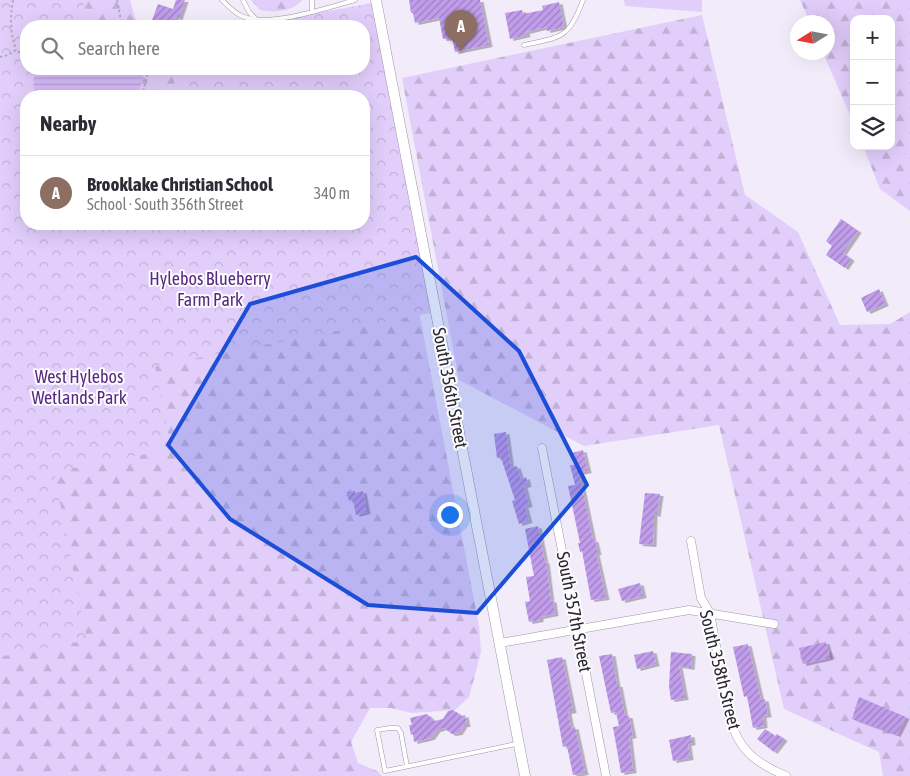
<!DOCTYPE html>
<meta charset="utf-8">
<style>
:root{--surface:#fff;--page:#f7f7f7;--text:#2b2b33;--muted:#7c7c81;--line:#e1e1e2;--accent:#975bd2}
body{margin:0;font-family:"Asap Condensed",sans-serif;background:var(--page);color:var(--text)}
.controls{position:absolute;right:15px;top:15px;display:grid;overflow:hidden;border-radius:10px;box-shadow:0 5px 20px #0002}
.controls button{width:45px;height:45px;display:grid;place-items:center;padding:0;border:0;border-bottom:1px solid var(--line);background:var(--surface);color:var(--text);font:25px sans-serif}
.compass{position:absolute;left:790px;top:15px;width:45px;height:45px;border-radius:50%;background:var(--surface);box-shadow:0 5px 20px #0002;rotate:259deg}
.you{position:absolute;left:449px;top:514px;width:18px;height:18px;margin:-12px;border:4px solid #fff;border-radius:50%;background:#1a73e8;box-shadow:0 0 0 8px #1a73e833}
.badge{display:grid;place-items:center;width:32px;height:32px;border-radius:50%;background:var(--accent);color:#fff;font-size:16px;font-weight:700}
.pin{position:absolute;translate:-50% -41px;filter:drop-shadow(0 1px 2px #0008)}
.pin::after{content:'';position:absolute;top:26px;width:18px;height:15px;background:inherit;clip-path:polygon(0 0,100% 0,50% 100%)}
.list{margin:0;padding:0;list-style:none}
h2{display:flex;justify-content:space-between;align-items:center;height:65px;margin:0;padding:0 20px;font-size:21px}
h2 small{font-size:16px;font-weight:400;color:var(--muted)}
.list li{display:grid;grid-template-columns:32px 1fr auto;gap:15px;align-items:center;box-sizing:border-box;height:75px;padding:0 20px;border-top:1px solid var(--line)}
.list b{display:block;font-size:19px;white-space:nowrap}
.list p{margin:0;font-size:16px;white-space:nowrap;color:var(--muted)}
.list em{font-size:16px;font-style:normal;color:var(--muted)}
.icon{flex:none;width:28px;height:28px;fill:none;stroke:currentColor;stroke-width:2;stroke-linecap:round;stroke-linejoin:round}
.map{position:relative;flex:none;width:910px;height:776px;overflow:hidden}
.search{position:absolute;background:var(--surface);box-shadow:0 5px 20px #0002;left:20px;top:20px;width:350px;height:55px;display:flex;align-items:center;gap:12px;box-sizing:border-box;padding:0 18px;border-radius:20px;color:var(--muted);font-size:19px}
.panel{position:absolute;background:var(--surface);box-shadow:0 5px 20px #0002;left:20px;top:90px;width:350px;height:140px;border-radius:20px}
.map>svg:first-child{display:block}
.forest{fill:url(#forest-firs)}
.park{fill:url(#park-crowns)}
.garden{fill:#e2cefb}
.water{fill:url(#water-rules)}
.building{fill:url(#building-hatch);filter:url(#shadow)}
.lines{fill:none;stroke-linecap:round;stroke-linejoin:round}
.lane-casing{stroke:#9d97a5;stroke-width:5}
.street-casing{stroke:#9d97a5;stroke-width:9}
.secondary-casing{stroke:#9d97a5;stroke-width:11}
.path{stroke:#b1acb9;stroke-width:2;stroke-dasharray:2.5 2.5;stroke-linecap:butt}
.lane{stroke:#fff;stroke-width:4}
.street{stroke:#fff;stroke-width:8}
.secondary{stroke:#fff;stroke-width:10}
.marked{fill:#1d4ed8;fill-opacity:0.2;stroke:#1d4ed8;stroke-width:4;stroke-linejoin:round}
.labels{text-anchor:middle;stroke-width:4;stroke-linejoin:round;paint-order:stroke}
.park-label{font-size:18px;fill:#582982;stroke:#fcfbfe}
.street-label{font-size:18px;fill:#2a272d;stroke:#fcfbfe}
</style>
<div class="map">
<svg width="910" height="776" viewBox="0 0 910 776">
<defs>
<pattern id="forest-firs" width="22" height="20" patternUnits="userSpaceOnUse" patternTransform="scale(1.25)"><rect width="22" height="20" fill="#e2cefb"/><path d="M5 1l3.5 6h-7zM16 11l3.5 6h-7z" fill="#c2b1d7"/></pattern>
<pattern id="park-crowns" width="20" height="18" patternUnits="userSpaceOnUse" patternTransform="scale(1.25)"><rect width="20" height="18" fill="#e2cefb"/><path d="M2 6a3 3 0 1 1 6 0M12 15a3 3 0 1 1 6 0" fill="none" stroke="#c2b1d7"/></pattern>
<pattern id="water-rules" width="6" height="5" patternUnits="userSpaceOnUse" patternTransform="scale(1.25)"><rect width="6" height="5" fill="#d8bcfb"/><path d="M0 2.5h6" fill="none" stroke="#baa2d7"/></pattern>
<pattern id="building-hatch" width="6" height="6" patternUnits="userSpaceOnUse" patternTransform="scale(1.25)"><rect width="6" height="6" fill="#c19deb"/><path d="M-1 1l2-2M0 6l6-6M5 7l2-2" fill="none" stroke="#9d80bf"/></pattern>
<filter id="shadow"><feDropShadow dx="3.5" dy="2" stdDeviation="0" flood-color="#0004"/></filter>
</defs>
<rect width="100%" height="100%" fill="#f1ebfa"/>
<path class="forest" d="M0,0H130L135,18L141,26H26L0,63Z
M251,0H302C293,12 273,13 260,10Z
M800,0H910V211L880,189L863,146H891V19H854V124L823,53L828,52V22H810Z
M702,15L745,195L798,232L840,325L890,324L910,312V776H883L879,752L784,709L719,425L584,446L459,380L402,78Z
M145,69H257L254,96H138Z
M383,123L479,626L481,652L469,697L455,710L412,713L391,708H370L351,742L358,763L377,771L382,776H0V217L26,224H364Z"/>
<path class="park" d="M0,0H83L88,26H26V69H96L102,96H26V224H364V96H177L172,69H364V26H249L377,2L435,312L155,366L171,449L54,472L87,640L0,657Z"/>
<path class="garden" d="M624,0H702V12L625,6Z"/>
<path class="water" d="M37,69H145L138,96H36C33,86 32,78 37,69Z"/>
<path class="building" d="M176,0H185L179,18L175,17L172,26H153L154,24L151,23L158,4L173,9Z
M409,0H480L489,45L455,52L452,38L443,39L439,18L415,23L413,13H411Z
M559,2L564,27L547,31L546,27L526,32L527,35L510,39L505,13L522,10L523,14L543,10L542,6Z
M841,219L858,231L843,253L851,259L845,268L826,255L832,246L826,241Z
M879,289L885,304L867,312L861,298Z
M506,432L511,468L517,466L521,479L526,477L528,485L524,486L529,505L525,506L529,521L519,524L512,501L515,500L501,458H497L494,434Z
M583,450L588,471L579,473L593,540H595L598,553H596L606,598L591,600L582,551L580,552L578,543H580L568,486L575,485L570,465H575L572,453Z
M355,491V493L363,491L367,512L356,515L353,500L349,501L347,492Z
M645,493L660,494L657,515L654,514L653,545L639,544Z
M538,526L545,562L546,561L551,601L553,600L555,614L540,617V620L529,622L525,602L530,601L526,577L534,576L525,529Z
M640,583L643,596L622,601L618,589Z
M826,642L830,658L803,664L799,648Z
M748,644L761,700L765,699L768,715L763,716L764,726L753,728L747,696L744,697L733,647Z
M653,651L656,664L637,669L634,655Z
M671,652L692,654L691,668L679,666L685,698L671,700L669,686Z
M612,654L617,685H619L625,716H629L633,736L629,737L633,771L621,773L613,727L619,726L616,712L611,713L599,656Z
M562,657L573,711L568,712L571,728L575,727L585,773L573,775L567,746L563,747L547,660Z
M859,697L906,717L897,735L852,719Z
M453,710L462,716L465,715L467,725H464L459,733L452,734L444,728L437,730L431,738L414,742L413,734L411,735L409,725H412L410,718L427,714L434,721L443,719L448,711Z
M765,729L775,736L777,734L784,739L774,752L757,739Z
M691,735L692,743L688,744L690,758L673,761L669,740Z"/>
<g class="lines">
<g class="lane-casing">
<path id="lane" d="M222,0C228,6 235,14 244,17C271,27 327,8 355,0
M243,0L249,12L256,19
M312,12V0
M524,45C561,37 569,39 583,0
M407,766L401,733L398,728H390L377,730L385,771L516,744"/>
</g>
<g class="street-casing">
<path id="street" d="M542,448L606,776
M691,541L701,598L710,613L729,717C739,750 754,762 786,776
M500,643L689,610L774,624"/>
</g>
<g class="secondary-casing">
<path id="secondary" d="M376,0L525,776"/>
</g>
<path class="path" d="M13,0C10,19 10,32 16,50
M117,0L122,26
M242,26L249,25
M0,57L8,55L16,50L26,57
M142,96L149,69"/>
<use href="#lane" class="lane"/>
<use href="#street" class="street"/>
<use href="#secondary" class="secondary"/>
</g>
<path class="marked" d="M416,257L519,351L587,485L477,613L368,605L230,519L168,445L250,304Z"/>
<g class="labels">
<g class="park-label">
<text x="210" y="285">Hylebos Blueberry<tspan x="210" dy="21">Farm Park</tspan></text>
<text x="79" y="383">West Hylebos<tspan x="79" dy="21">Wetlands Park</tspan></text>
</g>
<g class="street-label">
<text transform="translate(450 388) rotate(79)" y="6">South 356th Street</text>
<text transform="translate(574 612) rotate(79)" y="6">South 357th Street</text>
<text transform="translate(720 670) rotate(76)" y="6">South 358th Street</text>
</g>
</g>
</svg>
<div class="controls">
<button>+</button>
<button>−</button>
<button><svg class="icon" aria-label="layers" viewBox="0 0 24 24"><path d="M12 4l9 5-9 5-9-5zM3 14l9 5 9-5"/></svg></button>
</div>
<svg class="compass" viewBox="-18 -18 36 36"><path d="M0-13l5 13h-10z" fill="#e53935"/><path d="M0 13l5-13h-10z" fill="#7c7c81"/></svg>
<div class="you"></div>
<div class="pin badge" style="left:461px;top:51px;background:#8d6e63">A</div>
<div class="search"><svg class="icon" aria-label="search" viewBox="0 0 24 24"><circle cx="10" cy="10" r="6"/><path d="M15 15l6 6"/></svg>Search here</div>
<section class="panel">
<h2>Nearby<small></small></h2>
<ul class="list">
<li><span class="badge" style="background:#8d6e63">A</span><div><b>Brooklake Christian School</b><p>School · South 356th Street</p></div><em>340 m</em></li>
</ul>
</section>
</div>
